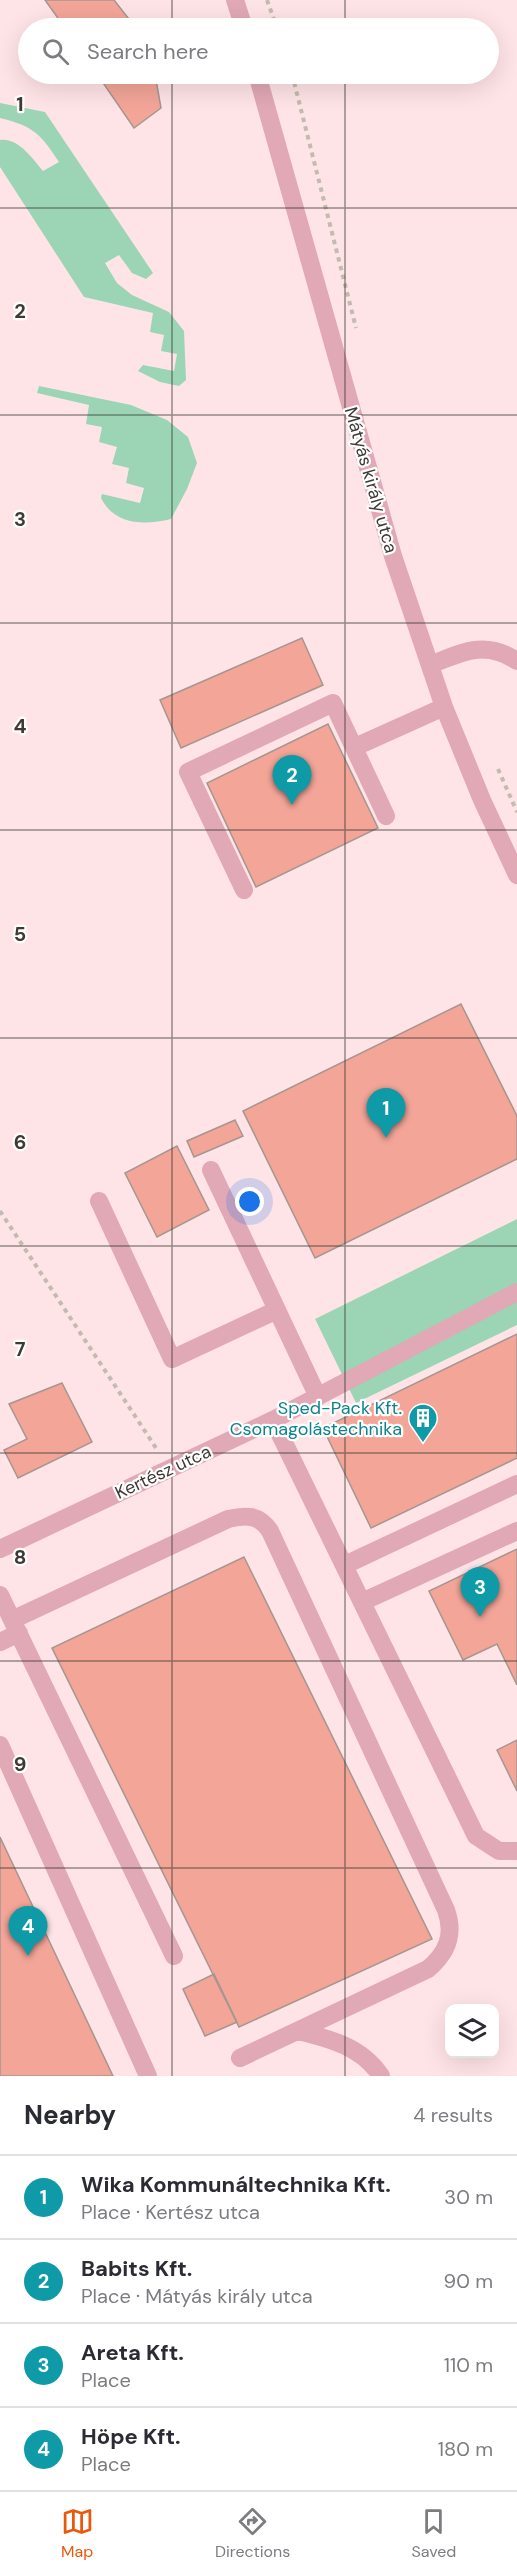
<!DOCTYPE html>
<meta charset="utf-8">
<style>
:root{--surface:#fff;--page:#f2f2f3;--text:#2b2b33;--muted:#7c7c81;--line:#e1e1e2;--accent:#ea580c}
body{margin:0;font-family:"DM Sans",sans-serif;background:var(--page);color:var(--text)}
.controls{position:absolute;right:18px;bottom:18px;display:grid;overflow:hidden;border-radius:12px;box-shadow:0 6px 24px #0002}
.controls button{width:54px;height:54px;display:grid;place-items:center;padding:0;border:0;border-bottom:2px solid var(--line);background:var(--surface);color:var(--text);font:30px sans-serif}
.you{position:absolute;left:250px;top:1202px;width:21px;height:21px;margin:-15px;border:4px solid #fff;border-radius:50%;background:#1a73e8;box-shadow:0 0 0 9px #1a73e833}
.badge{display:grid;place-items:center;width:39px;height:39px;border-radius:50%;background:var(--accent);color:#fff;font-size:20px;font-weight:700}
.pin{position:absolute;translate:-50% -50px;filter:drop-shadow(0 2px 3px #0008)}
.pin::after{content:'';position:absolute;top:32px;width:21px;height:18px;background:inherit;clip-path:polygon(0 0,100% 0,50% 100%)}
.list{margin:0;padding:0;list-style:none}
h2{display:flex;justify-content:space-between;align-items:center;height:78px;margin:0;padding:0 24px;font-size:26px}
h2 small{font-size:20px;font-weight:400;color:var(--muted)}
.list li{display:grid;grid-template-columns:39px 1fr auto;gap:18px;align-items:center;box-sizing:border-box;height:84px;padding:0 24px;border-top:2px solid var(--line)}
.list b{display:block;font-size:22px;white-space:nowrap}
.list p{margin:0;font-size:20px;white-space:nowrap;color:var(--muted)}
.list em{font-size:20px;font-style:normal;color:var(--muted)}
.icon{flex:none;width:33px;height:33px;fill:none;stroke:currentColor;stroke-width:2;stroke-linecap:round;stroke-linejoin:round}
.map{position:relative;flex:none;width:517px;height:2076px;overflow:hidden}
.search{position:absolute;background:var(--surface);box-shadow:0 6px 24px #0002;left:18px;right:18px;top:18px;height:66px;display:flex;align-items:center;gap:15px;box-sizing:border-box;padding:0 21px;border-radius:33px;color:var(--muted);font-size:22px}
.sheet{height:414px;background:var(--surface)}
nav{display:flex;justify-content:space-around;align-items:center;box-sizing:border-box;height:84px;border-top:2px solid var(--line);background:var(--surface);font-size:16px;color:var(--muted)}
nav a{display:grid;justify-items:center;gap:3px}
nav .on{color:var(--accent)}
.map>svg:first-child{display:block}
.industrial{fill:#ffe4e7;fill-rule:evenodd}
.green{fill:#9cd4b6}
.building{fill:#f3a598;stroke:#a69591;stroke-width:1.5}
.lines{fill:none;stroke-linecap:round;stroke-linejoin:round}
.path{stroke:#c2bbaf;stroke-width:4;stroke-dasharray:4.5 4.5;stroke-linecap:butt}
.minor{stroke:#e1a8b5;stroke-width:18}
.grid{fill:none;stroke:#3d3a34;stroke-width:1.5;stroke-opacity:0.55}
.labels{text-anchor:middle;stroke-width:4.5;stroke-linejoin:round;paint-order:stroke}
.street-label{font-size:18px;fill:#3d3a34;stroke:#fff}
.culture-label{font-size:18px;fill:#0d838f;stroke:#fff;text-anchor:end}
.grid-label{font-size:20px;text-anchor:middle;font-weight:bold;fill:#3d3a34;stroke:#fff;stroke-width:4.5;stroke-linejoin:round;paint-order:stroke}
</style>
<div class="map">
<svg width="517" height="2076" viewBox="0 0 517 2076">
<rect width="100%" height="100%" fill="#fdf4e6"/>
<path class="industrial" d="M0,0H517V1219L315,1319L356,1403L517,1325V2076H0ZM28,28H488V74H28ZM450,2008H494V2054H450Z"/>
<path class="green" d="M0,103L45,112L153,273L146,279L132,273L119,255L105,263L117,283L132,295L169,312L184,331L186,380L179,386L160,382L138,371L143,365L174,371L177,354L161,351L164,335L150,332L153,313L84,297L0,167V140C18,137 33,159 43,171L59,162C41,134 33,126 0,118Z
M39,386L131,405L167,420L188,437L197,463L187,489L171,519C145,525 115,526 101,498L102,494L140,503L144,488L126,483L129,468L112,464L117,447L99,442L102,427L86,424L89,405L37,393Z
M517,1219V1325L356,1403L315,1319Z"/>
<path class="building" d="M45,0H114L136,28H65Z
M97,74H155L161,108L134,128Z
M302,638L323,685L181,748L160,700Z
M328,724L378,828L256,887L207,783Z
M461,1004L517,1116V1159L315,1258L243,1111Z
M235,1120L243,1136L194,1157L187,1141Z
M177,1146L209,1210L157,1237L125,1173Z
M517,1334V1458L371,1528L323,1428Z
M62,1383L92,1442L18,1478L4,1450L27,1439L9,1404Z
M517,1549V1685L497,1644L463,1660L429,1591Z
M244,1557L432,1939L239,2027L52,1648Z
M517,1740V1791L497,1750Z
M0,1837L113,2076H0Z
M214,1974L237,2022L205,2036L183,1989Z"/>
<g class="lines">
<path class="path" d="M267,0L277,28
M292,74L356,328
M498,769L517,812
M0,1211L158,1451"/>
<path class="minor" d="M235,0L244,28
M257,74L393,556L444,707L482,800L517,875
M430,665C463,652 485,640 517,661
M355,747L444,707
M244,890L188,772L333,703L386,816
M211,1170L318,1397
M99,1201L172,1359L277,1310
M273,1420L476,1836L499,1851H517
M0,1549L273,1420L517,1292
M345,1565L517,1484
M0,1595L174,1956
M362,1602L517,1531
M12,1620L228,1519C246,1515 259,1514 270,1531L446,1910C455,1935 447,1953 428,1969L240,2058
M0,1642L19,1633
M0,1745L148,2076
M298,2031C331,2039 362,2047 381,2076"/>
</g>
<path class="grid" d="M172,0V28M345,0V28M172,74V2076M345,74V2076M0,208H517M0,415H517M0,623H517M0,830H517M0,1038H517M0,1246H517M0,1453H517M0,1661H517M0,1868H517"/>
<defs>
<g id="building-pin" transform="scale(1.5)"><path d="M0 17L-7.5 6A9.5 9.5 0 1 1 7.5 6Z" fill="#0f9aa8" stroke="#fff"/><path d="M-4-6H4V6H1V3H-1V6H-4ZM-2.5-4.3h1.7v1.8h-1.7ZM.8-4.3h1.7v1.8H.8ZM-2.5-1h1.7V.8h-1.7ZM.8-1h1.7V.8H.8Z" fill="#fff"/></g>
</defs>
<g fill-rule="evenodd">
<use href="#building-pin" x="423" y="1418"/>
</g>
<g class="labels">
<g class="street-label">
<text transform="translate(371 480) rotate(74)" y="6">Mátyás király utca</text>
<text transform="translate(163 1472) rotate(-25)" y="6">Kertész utca</text>
</g>
<g class="culture-label">
<text x="402" y="1414">Sped-Pack Kft.<tspan x="402" dy="21">Csomagolástechnika</tspan></text>
</g>
</g>
<g class="grid-label">
<text x="20" y="111">1</text>
<text x="20" y="318">2</text>
<text x="20" y="526">3</text>
<text x="20" y="733">4</text>
<text x="20" y="941">5</text>
<text x="20" y="1149">6</text>
<text x="20" y="1356">7</text>
<text x="20" y="1564">8</text>
<text x="20" y="1771">9</text>
</g>
</svg>
<div class="controls">
<button><svg class="icon" aria-label="layers" viewBox="0 0 24 24"><path d="M12 4l9 5-9 5-9-5zM3 14l9 5 9-5"/></svg></button>
</div>
<div class="you"></div>
<div class="pin badge" style="left:386px;top:1138px;background:#0f9aa8">1</div>
<div class="pin badge" style="left:292px;top:805px;background:#0f9aa8">2</div>
<div class="pin badge" style="left:480px;top:1617px;background:#0f9aa8">3</div>
<div class="pin badge" style="left:28px;top:1956px;background:#0f9aa8">4</div>
<div class="search"><svg class="icon" aria-label="search" viewBox="0 0 24 24"><circle cx="10" cy="10" r="6"/><path d="M15 15l6 6"/></svg>Search here</div>
</div>
<section class="sheet">
<h2>Nearby<small>4 results</small></h2>
<ul class="list">
<li><span class="badge" style="background:#0f9aa8">1</span><div><b>Wika Kommunáltechnika Kft.</b><p>Place · Kertész utca</p></div><em>30 m</em></li>
<li><span class="badge" style="background:#0f9aa8">2</span><div><b>Babits Kft.</b><p>Place · Mátyás király utca</p></div><em>90 m</em></li>
<li><span class="badge" style="background:#0f9aa8">3</span><div><b>Areta Kft.</b><p>Place</p></div><em>110 m</em></li>
<li><span class="badge" style="background:#0f9aa8">4</span><div><b>Höpe Kft.</b><p>Place</p></div><em>180 m</em></li>
</ul>
</section>
<nav>
<a class="on"><svg class="icon" aria-label="map" viewBox="0 0 24 24"><path d="M3 6l6-2 6 2 6-2v14l-6 2-6-2-6 2zM9 4v14M15 6v14"/></svg>Map</a>
<a><svg class="icon" aria-label="directions" viewBox="0 0 24 24"><path d="M12 3l9 9-9 9-9-9zM9 14v-3h6M13 9l2 2-2 2"/></svg>Directions</a>
<a><svg class="icon" aria-label="saved" viewBox="0 0 24 24"><path d="M7 4h10v16l-5-4-5 4z"/></svg>Saved</a>
</nav>
